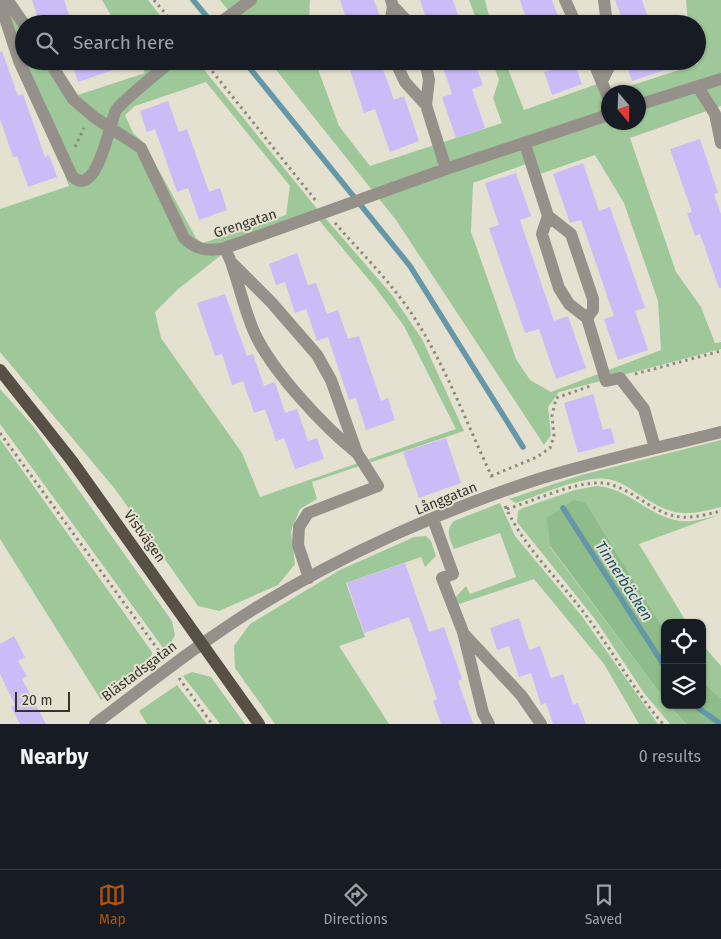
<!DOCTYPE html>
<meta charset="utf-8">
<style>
:root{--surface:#171b24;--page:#242831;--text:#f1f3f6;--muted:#9ea1a6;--line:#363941;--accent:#b45309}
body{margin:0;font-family:"Fira Sans",sans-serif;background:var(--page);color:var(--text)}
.controls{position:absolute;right:15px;bottom:15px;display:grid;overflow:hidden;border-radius:10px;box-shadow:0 1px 4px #0004}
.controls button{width:45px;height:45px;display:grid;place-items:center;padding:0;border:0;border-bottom:1px solid var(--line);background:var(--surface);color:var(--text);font:25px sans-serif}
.compass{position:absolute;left:601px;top:85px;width:45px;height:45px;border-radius:50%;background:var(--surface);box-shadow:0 1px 4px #0004;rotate:161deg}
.scale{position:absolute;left:15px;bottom:12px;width:55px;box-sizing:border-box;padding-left:5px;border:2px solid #36342d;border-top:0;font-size:14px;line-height:18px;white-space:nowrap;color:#36342d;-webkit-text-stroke:4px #e5e1d0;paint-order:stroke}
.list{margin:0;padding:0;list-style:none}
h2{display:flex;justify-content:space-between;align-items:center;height:65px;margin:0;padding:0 20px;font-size:21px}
h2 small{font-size:16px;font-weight:400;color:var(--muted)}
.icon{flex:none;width:28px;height:28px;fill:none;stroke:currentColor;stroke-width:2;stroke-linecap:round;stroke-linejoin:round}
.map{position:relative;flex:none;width:721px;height:724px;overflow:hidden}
.search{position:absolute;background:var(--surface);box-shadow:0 1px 4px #0004;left:15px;right:15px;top:15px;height:55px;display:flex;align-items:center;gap:12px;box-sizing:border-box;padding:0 18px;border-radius:28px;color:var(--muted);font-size:19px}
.sheet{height:145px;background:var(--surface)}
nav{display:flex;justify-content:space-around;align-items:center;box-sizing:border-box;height:70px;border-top:1px solid var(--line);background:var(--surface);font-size:14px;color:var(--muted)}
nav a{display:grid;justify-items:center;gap:2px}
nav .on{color:var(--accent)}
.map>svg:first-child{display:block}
.green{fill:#9ec899;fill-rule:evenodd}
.forest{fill:#8fbc8b}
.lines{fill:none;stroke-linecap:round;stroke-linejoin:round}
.stream{stroke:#6497a8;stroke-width:5.5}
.building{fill:#cbbcf8}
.path{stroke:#8d8a7e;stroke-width:3;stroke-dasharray:2.5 4;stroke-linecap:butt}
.minor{stroke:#95918a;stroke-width:12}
.major{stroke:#585045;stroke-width:12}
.labels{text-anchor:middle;stroke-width:4;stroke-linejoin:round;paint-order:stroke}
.street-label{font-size:14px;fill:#36342d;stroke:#e5e1d0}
.water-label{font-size:15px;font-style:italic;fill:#0f4f62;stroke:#e5e1d0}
</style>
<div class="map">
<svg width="721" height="724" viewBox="0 0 721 724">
<rect width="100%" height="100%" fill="#e5e1d0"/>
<path class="green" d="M0,0H15L31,24H24V61H55L78,95L145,73L139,61H197L314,205L392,295L422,339L464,431L312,482L317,499L300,509L291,531L295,564L278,585L219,611L198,606L115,489L0,352V209L69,186ZM206,82L290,186L286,215L203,243L196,238L144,143L133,133L125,115L135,106ZM318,219L375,287L404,326L456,429L260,497L242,453L161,338L155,312L177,290L220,256Z
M102,0H148L167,24H116Z
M220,0H310L309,24H239Z
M469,0H485L491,24H478Z
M686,0H721V106L630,138L676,272L701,307L715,343L721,342V349L559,392L548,407L551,435L544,445L396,220L269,61H315L339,126L370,166L502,123L493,98L499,80L492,61H505L524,110L597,84L617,90L698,64L697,24H688ZM608,92H638V122H608ZM595,155L624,203L658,301L661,350L551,392L530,380L516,359L471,232L473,183L526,164L531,177Z
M0,389L33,426L172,621L175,635L166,652L0,424Z
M0,439L152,652L151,659L101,700L0,539Z
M721,440V507C680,518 671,515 635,492C627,486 618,481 608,479C582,475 541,495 516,503L509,499L581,475Z
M597,486C627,488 647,514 675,520C690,524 707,518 721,514L639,544L687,623H665V631L586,503L550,547L665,700V705H669L686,724H670L644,693L595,619L517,522L518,511L523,508L575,490Z
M500,503L515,536L581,615L658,724H639L604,664L534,579L456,605L454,599L466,586L470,594L516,577L500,533L454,549C449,538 445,530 454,521Z
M426,536L431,541L436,556L425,567L421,557L346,583L365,637L339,646L389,724H275L235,668L234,646L250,624L340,570L414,537Z
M702,644L721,666V698L702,682Z
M192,672L211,677L245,724H220L183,676Z
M177,685L207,724H147L139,711Z"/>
<path class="forest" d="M574,500L586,503L665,631V700L550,546L547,518Z
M702,682L721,698V724H686L669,705H702Z"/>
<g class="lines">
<path class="stream" d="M193,0L213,24
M244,61L410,266L523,447
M563,508L665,667
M694,705L721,724"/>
</g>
<path class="building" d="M32,0H64L72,24H40Z
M340,0H374L380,17L359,24H348Z
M420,0H453L461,24H428Z
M520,0H552L561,24H528Z
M615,0H642L650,24H624Z
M2,51L18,96L23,94L45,157L49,155L57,177L28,187L17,156L13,157L0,119V52Z
M71,61H129L130,64L78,82Z
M347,61H380L394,100L404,96L419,141L390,152L375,109L364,113Z
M441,61H474L483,85L472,89L485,128L456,138L442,97L452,94Z
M545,61H574L582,84L552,95L544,72L549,71Z
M625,61H682L683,64L632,81Z
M168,101L179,132L187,129L209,192L220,188L227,210L199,220L188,188L177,192L155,129L147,132L140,111Z
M700,139L718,193L714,194L721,214V288H719L700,234L695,236L687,213L692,212L670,149Z
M583,163L599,211L610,207L645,308L635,311L648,350L618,360L604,319L614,316L581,220L570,223L553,174Z
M516,173L531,216L520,220L554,321L568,316L586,368L556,379L539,329L525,333L489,228L499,225L485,183Z
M297,253L308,285L316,283L327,314L338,310L348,339L359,336L381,401L388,398L395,420L366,430L356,398L349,400L328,337L317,341L306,309L295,313L285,282L276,285L269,264Z
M225,294L247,356L253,354L264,386L275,382L285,413L297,409L308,441L317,438L324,459L295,469L284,438L276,441L265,409L254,413L243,381L232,385L222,354L215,356L197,303Z
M593,394L603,430L611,428L615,443L578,453L564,403Z
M446,438L461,483L419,498L403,452Z
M405,563L429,632L444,627L462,679L458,681L473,724H441L433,701L437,699L409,617L364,633L347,583Z
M519,618L529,650L540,646L551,678L563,674L573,705L578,703L586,724H553L546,703L541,705L531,673L519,677L509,646L497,650L490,628Z
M14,636L25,657L18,661L27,676L22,679L46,724H20L11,707L15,705L0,674V644Z"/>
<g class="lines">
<path class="path" d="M154,0L174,24
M204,61L316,201
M75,147L84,128
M335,223C363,255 395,286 417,322C448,371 468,427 493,479
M635,374L721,351
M0,433L162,655
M491,476L537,457L550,448L554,436L552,416L556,398L593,385
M505,506C527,553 561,580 590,621C615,655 635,692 663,724
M507,509C534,501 575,481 603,483C614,484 625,490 635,496C671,519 678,522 721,511
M179,678L212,724"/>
<path class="minor" d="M7,0L24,24
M391,0L393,6L410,24
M565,0L576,24
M604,0L607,24
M0,3L19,61L72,176C97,201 110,121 116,110C123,100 159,72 171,61
M218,24L251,0
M390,24L393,6
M49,61L73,99L94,117L141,148L184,238C196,250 209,252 225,248L446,169L608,115
M395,61L405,82L426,105
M425,61L429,80L426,105L446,169
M593,61L608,97
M602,81L612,61
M698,87L715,114L721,143
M638,105L721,79
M525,144L548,216L571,234L593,299V310L587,318L606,381L620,378L644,409L655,448
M548,216L542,234L559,288L569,304L587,318
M225,248L231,262L271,302L317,355L331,380L357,453L378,486L308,513L299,527L298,545L309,578
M232,265C240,288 245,312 255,334C273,372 324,427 357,453
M433,519L453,574L442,578L463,632L483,713L489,724
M463,633L521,695L541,724
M95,724C147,685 198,644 254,609C341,555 444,509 542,478C601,460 661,447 721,432"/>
<path class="major" d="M0,370L72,461L259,724"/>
</g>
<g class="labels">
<g class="street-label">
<text transform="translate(245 223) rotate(-18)" y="5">Grengatan</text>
<text transform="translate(446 498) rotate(-22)" y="5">Långgatan</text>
<text transform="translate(145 536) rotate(54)" y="5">Vistvägen</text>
<text transform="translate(139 671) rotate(-37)" y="5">Blästadsgatan</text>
</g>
<g class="water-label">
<text transform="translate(624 581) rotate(57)" y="5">Tinnerbäcken</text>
</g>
</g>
</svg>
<div class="controls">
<button><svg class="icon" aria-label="locate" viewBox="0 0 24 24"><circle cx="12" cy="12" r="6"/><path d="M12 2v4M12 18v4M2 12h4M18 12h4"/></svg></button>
<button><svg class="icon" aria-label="layers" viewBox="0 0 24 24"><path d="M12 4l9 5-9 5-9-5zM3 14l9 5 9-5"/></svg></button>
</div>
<svg class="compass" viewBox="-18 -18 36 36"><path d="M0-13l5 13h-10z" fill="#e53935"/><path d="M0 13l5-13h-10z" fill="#9ea1a6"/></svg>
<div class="scale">20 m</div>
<div class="search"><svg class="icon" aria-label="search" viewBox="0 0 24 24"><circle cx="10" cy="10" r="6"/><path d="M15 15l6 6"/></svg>Search here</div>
</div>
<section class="sheet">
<h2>Nearby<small>0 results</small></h2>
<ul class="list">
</ul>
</section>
<nav>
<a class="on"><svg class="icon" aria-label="map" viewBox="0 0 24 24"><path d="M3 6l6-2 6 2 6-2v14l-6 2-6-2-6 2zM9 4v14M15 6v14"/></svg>Map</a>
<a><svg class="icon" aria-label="directions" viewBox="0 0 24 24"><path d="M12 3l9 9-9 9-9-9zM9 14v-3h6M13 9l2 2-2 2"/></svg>Directions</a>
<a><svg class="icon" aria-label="saved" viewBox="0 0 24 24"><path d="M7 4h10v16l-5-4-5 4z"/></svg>Saved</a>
</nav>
